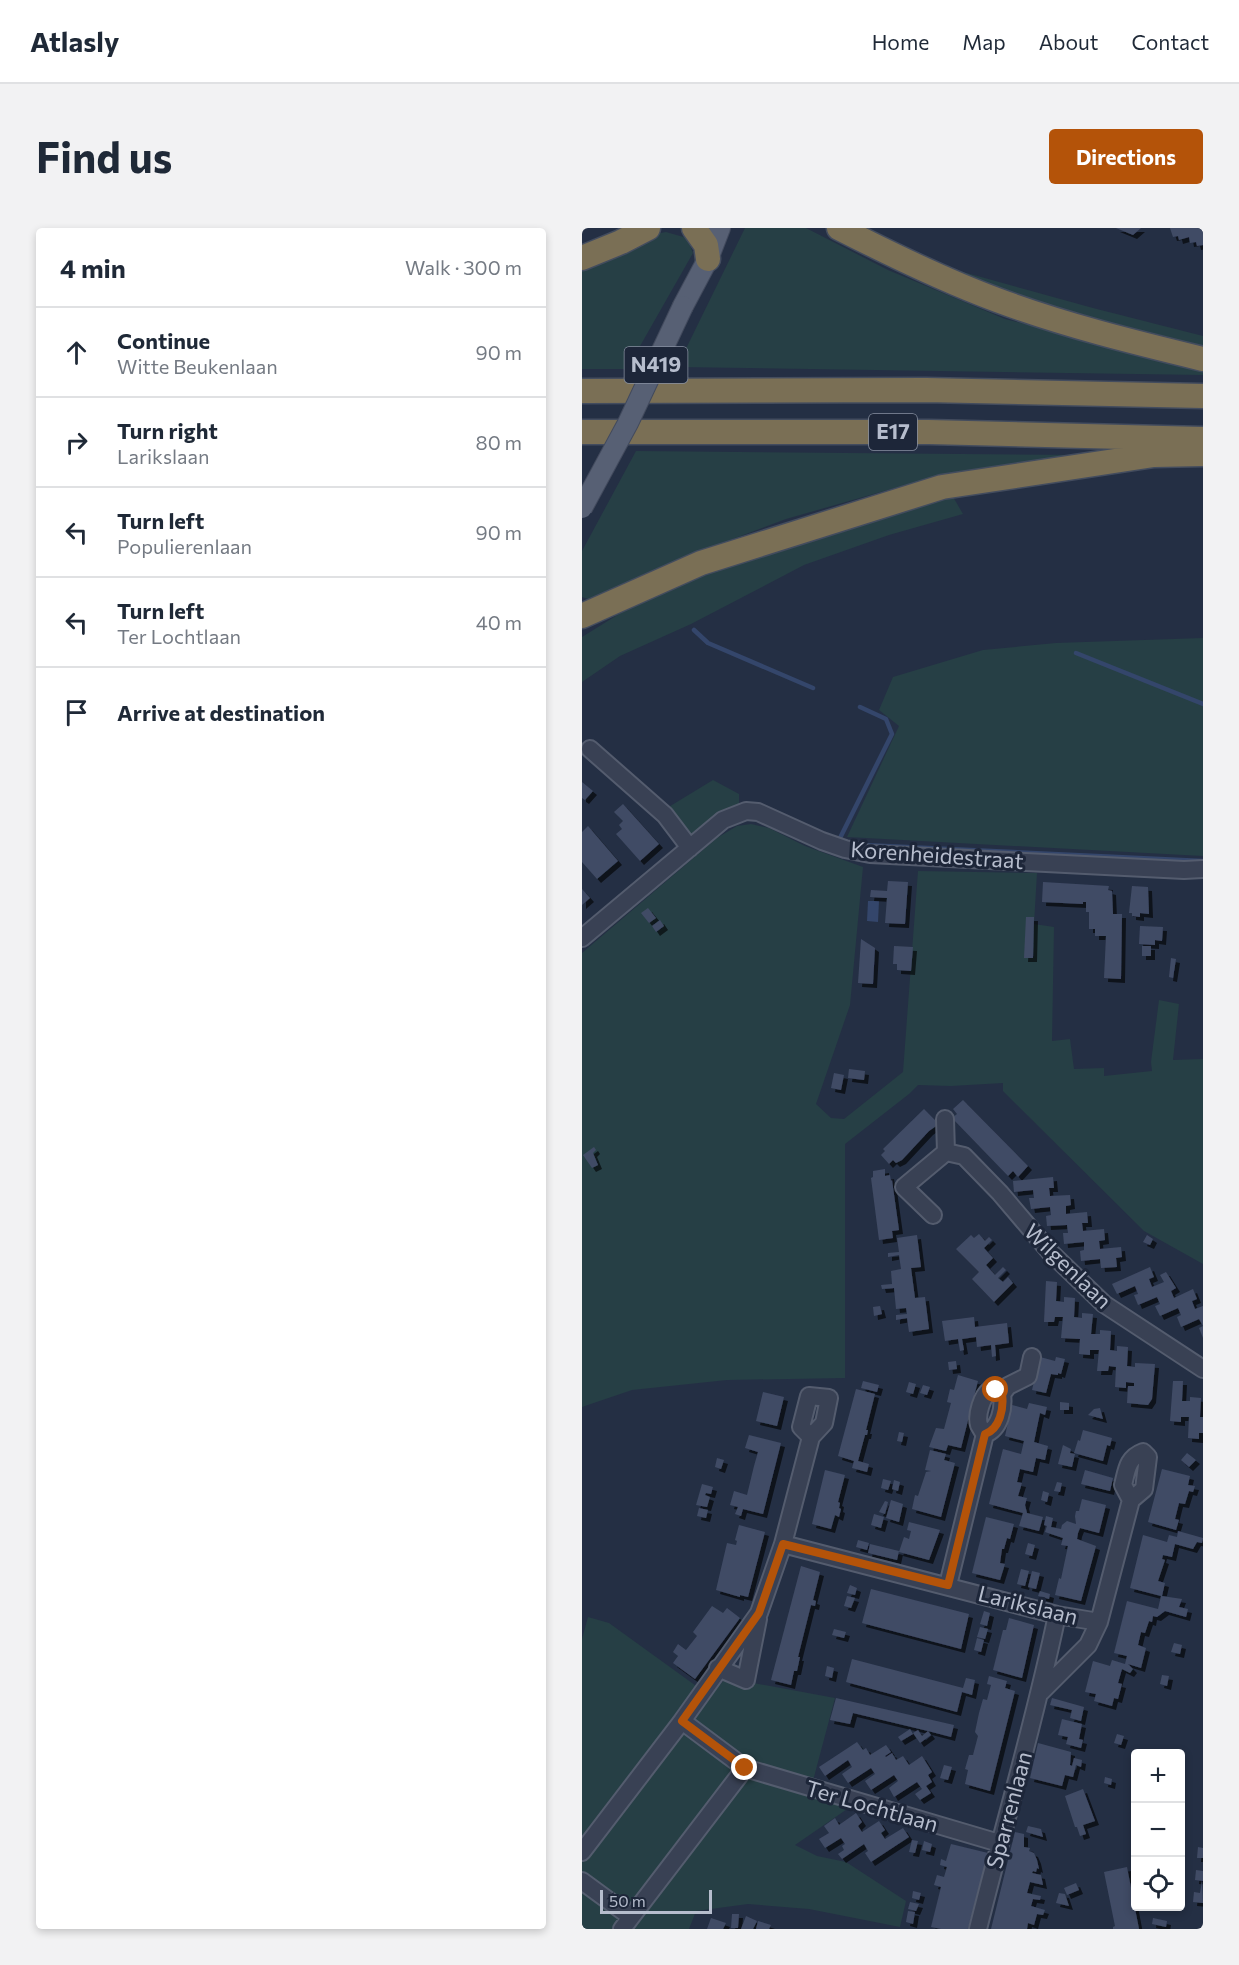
<!DOCTYPE html>
<meta charset="utf-8">
<style>
:root{--surface:#fff;--page:#f2f2f3;--text:#1f2937;--muted:#747a83;--line:#e0e1e3;--accent:#b45309}
body{margin:0;font-family:Commissioner,sans-serif;background:var(--page);color:var(--text)}
.controls{position:absolute;right:18px;bottom:18px;display:grid;overflow:hidden;border-radius:6px;box-shadow:0 3px 9px #0003}
.controls button{width:54px;height:54px;display:grid;place-items:center;padding:0;border:0;border-bottom:2px solid var(--line);background:var(--surface);color:var(--text);font:30px sans-serif}
.scale{position:absolute;left:18px;bottom:15px;width:112px;box-sizing:border-box;padding-left:6px;border:3px solid #b6bdcd;border-top:0;font-size:16px;line-height:21px;white-space:nowrap;color:#b6bdcd;-webkit-text-stroke:4px #1d2639;paint-order:stroke}
.stop{position:absolute;width:18px;height:18px;margin:-14px;border:4px solid #b45309;border-radius:50%;background:#fff}
.stop.end{background:#b45309;border-color:#fff;box-shadow:0 2px 6px #0008}
.list{margin:0;padding:0;list-style:none}
h2{display:flex;justify-content:space-between;align-items:center;height:78px;margin:0;padding:0 24px;font-size:26px}
h2 small{font-size:20px;font-weight:400;color:var(--muted)}
.list li{display:grid;grid-template-columns:39px 1fr auto;gap:18px;align-items:center;box-sizing:border-box;height:90px;padding:0 24px;border-top:2px solid var(--line)}
.list b{display:block;font-size:22px;white-space:nowrap}
.list p{margin:0;font-size:20px;white-space:nowrap;color:var(--muted)}
.list em{font-size:20px;font-style:normal;color:var(--muted)}
.icon{flex:none;width:33px;height:33px;fill:none;stroke:currentColor;stroke-width:2;stroke-linecap:round;stroke-linejoin:round}
.map{position:relative;flex:none;width:621px;height:1701px;overflow:hidden;border-radius:6px}
header{display:flex;align-items:center;gap:36px;box-sizing:border-box;height:84px;padding:0 30px;background:var(--surface);border-bottom:2px solid var(--line)}
header strong{font-size:28px}
nav{display:flex;gap:33px;margin-inline-start:auto;font-size:21px}
.intro{display:flex;align-items:center;justify-content:space-between;box-sizing:border-box;height:144px;padding:0 36px}
h1{margin:0;font-size:42px}
.button{padding:15px 27px;border-radius:6px;background:var(--accent);color:#fff;font-size:21px;font-weight:700}
main{display:flex;gap:36px;padding:0 36px}
aside{flex:1;background:var(--surface);border-radius:6px;box-shadow:0 3px 9px #0003}
.map>svg:first-child{display:block}
.green{fill:#263f45}
.water{fill:#34466b}
.lines{fill:none;stroke-linecap:round;stroke-linejoin:round}
.stream{stroke:#34466b;stroke-width:4.5}
.building{fill:#404b65;filter:url(#shadow)}
.minor-casing{stroke:#545c6e;stroke-width:20}
.major-casing{stroke:#424a5d;stroke-width:22}
.highway-casing{stroke:#434c5e;stroke-width:27}
.minor{stroke:#394154;stroke-width:16}
.major{stroke:#576074;stroke-width:20}
.highway{stroke:#7a6f55;stroke-width:24}
.major-bridge-casing{stroke:#424a5d;stroke-width:22;stroke-linecap:butt}
.major-bridge{stroke:#576074;stroke-width:20}
.route{stroke:#b45309;stroke-width:8}
.labels{text-anchor:middle;stroke-width:6;stroke-linejoin:round;paint-order:stroke}
.shield{fill:#1d2639;stroke:#8890a1;stroke-width:1.5}
.shield-label{font-size:21px;font-weight:bold;fill:#b6bdcd}
.street-label{font-size:22px;fill:#b6bdcd;stroke:#1d2639}
</style>
<header>
<strong>Atlasly</strong>
<nav><a>Home</a><a>Map</a><a>About</a><a>Contact</a></nav>
</header>
<div class="intro"><h1>Find us</h1><a class="button">Directions</a></div>
<main>
<aside>
<h2>4 min<small>Walk · 300 m</small></h2>
<ul class="list">
<li><svg class="icon" aria-label="ahead" viewBox="0 0 24 24"><path d="M12 20V5M6 11l6-6 6 6"/></svg><div><b>Continue</b><p>Witte Beukenlaan</p></div><em>90 m</em></li>
<li><svg class="icon" aria-label="right" viewBox="0 0 24 24"><path d="M7 20v-9h11M14 6l5 5-5 5"/></svg><div><b>Turn right</b><p>Larikslaan</p></div><em>80 m</em></li>
<li><svg class="icon" aria-label="left" viewBox="0 0 24 24"><path d="M17 20v-9H6M10 6l-5 5 5 5"/></svg><div><b>Turn left</b><p>Populierenlaan</p></div><em>90 m</em></li>
<li><svg class="icon" aria-label="left" viewBox="0 0 24 24"><path d="M17 20v-9H6M10 6l-5 5 5 5"/></svg><div><b>Turn left</b><p>Ter Lochtlaan</p></div><em>40 m</em></li>
<li><svg class="icon" aria-label="arrive" viewBox="0 0 24 24"><path d="M6 21V4h12l-3 4 3 4H6"/></svg><div><b>Arrive at destination</b></div></li>
</ul>
</aside>
<div class="map">
<svg width="621" height="1701" viewBox="0 0 621 1701">
<defs>
<filter id="shadow"><feDropShadow dx="4" dy="4" stdDeviation="0" flood-color="#0009"/></filter>
</defs>
<rect width="100%" height="100%" fill="#242f44"/>
<path class="green" d="M163,0H224L306,42L423,91L621,141V147L95,139Z
M84,4L105,10L111,25L45,141H0V39L62,8Z
M374,42L511,80L621,108V119L518,95L373,48Z
M54,223L500,227L327,256L204,291L93,333L12,373L0,369V323Z
M370,267L381,286L307,307L222,337L109,396L38,428L0,454V409L53,376L196,318Z
M621,410V628L265,609L317,498L297,482L311,449L401,422L474,415Z
M131,552L157,566V578L109,609L85,580Z
M169,596L187,600L223,618L281,639L268,777L234,876L249,890L262,891L321,844L336,643L455,645L452,696L472,699L470,813L488,811L492,841L522,840V848L570,843L569,834L577,772L597,776L591,832L621,831V1036L562,1003L421,863V855L369,858L336,857L327,866L263,916V1150L145,1152L50,1162L0,1179V725L135,610L155,598Z
M6,1389L27,1395L128,1468L144,1450L253,1470L228,1564L271,1577L213,1617L235,1628L264,1634L324,1673L318,1699L227,1681L166,1676L114,1683L107,1701H0V1411Z"/>
<path class="water" d="M286,673H297L296,694L285,693Z"/>
<g class="lines">
<path class="stream" d="M112,402L126,415L231,460
M494,425L621,476
M257,612L310,506L304,491L278,479
M282,617L621,633"/>
</g>
<path class="building" d="M534,0H559L551,7Z
M588,0H621V17L615,18L614,14L608,15L607,9L597,12L596,8L591,9Z
M0,554L11,563L3,572L0,570Z
M41,576L77,616L58,633L34,606L40,601L37,597L41,593L32,584Z
M6,598L36,633L15,651L0,634V604Z
M306,653L326,654L323,696L303,695L305,670L288,669L289,662L305,663Z
M461,654L527,658L526,662L530,663L531,686H540L539,751L522,750L524,708H513V701H507V684H504V674H501V676L460,674Z
M550,658L566,659L567,686L558,685V689L550,688V685H547Z
M0,661L8,670L0,677Z
M66,680L74,690L67,695L59,685Z
M444,689H452L451,730H442Z
M78,692L82,698L74,704L70,698Z
M558,698L581,699L580,713L573,712V717L557,716Z
M279,711L293,720L291,756L276,755Z
M312,718L331,719L329,743L315,742V736H311Z
M560,718H569V728H560Z
M589,730L594,731L591,750L587,749Z
M267,841L283,843L282,852L266,850Z
M252,845L262,847L259,862L249,860Z
M381,872L446,938L436,949L431,943L426,948L370,890L375,886L371,881Z
M342,881L357,896L347,903L320,932L314,935L311,932L307,936L299,927L303,923L301,921Z
M12,919L14,922L11,925L16,937L10,940L1,927Z
M303,941V948L308,947L309,953L310,952L317,1002L310,1003L311,1010L297,1012L289,950L291,949V943Z
M471,949L472,960H467L468,968L488,967L489,977L484,978V986L505,984L506,995H500L501,1003L522,1001L523,1012L517,1013L518,1021L539,1019L540,1029L534,1030L535,1039L519,1040L518,1031L499,1033L498,1023L502,1022V1014L482,1016L481,1005H486L485,997L465,998L464,988L469,987L468,979L449,981L447,970H452L451,962L432,964L431,953Z
M397,1006L403,1013L407,1009L410,1012L402,1020L411,1030L404,1037L413,1047L421,1039L424,1042L416,1050L421,1054L426,1049L431,1055L412,1074L390,1051L397,1044L374,1021L389,1007L392,1010Z
M335,1007L339,1039L329,1040L333,1070L343,1069L347,1101L327,1104L325,1090L314,1092V1087L325,1086L324,1080L314,1081L312,1060L300,1061L299,1057L310,1056L309,1043L319,1041L317,1027L306,1029V1025L317,1024L315,1010Z
M565,1007L571,1011L568,1017L561,1014Z
M568,1039L572,1049L567,1051L570,1059L582,1054L578,1047L584,1044L594,1060L589,1063L592,1070L611,1061L615,1071L610,1073L613,1081L621,1078V1110L617,1100L621,1098L617,1091L599,1099L595,1089L599,1087L596,1080L578,1088L573,1078L578,1076L575,1069L556,1077L552,1067L556,1066L553,1058L535,1066L530,1056Z
M464,1053L475,1054L474,1073L482,1074V1069L493,1070L492,1089L500,1090V1085L511,1086L509,1106H518V1102L529,1103L528,1122L535,1123V1118L546,1119L545,1138L553,1139V1135L573,1136L570,1171L566,1177L545,1175L546,1158H552V1155L544,1154V1160L533,1159L534,1139L527,1138L526,1143H515L517,1122H508V1127L497,1126L498,1111L479,1110L481,1089H473L472,1094H462Z
M298,1078L300,1086L292,1088L291,1079Z
M392,1089L393,1099L425,1095L427,1115L413,1117L414,1128L410,1129L409,1117L395,1119L394,1109L380,1111L382,1122L378,1123L376,1111L363,1113L360,1093Z
M458,1129L473,1133L474,1129L483,1131L479,1146L476,1145V1147L469,1146L464,1165L450,1162Z
M374,1133L375,1141L367,1142L366,1134Z
M376,1147L396,1153L379,1220L366,1217L364,1223L347,1219L354,1200L362,1201L369,1175L365,1174L368,1161L372,1162Z
M281,1153L297,1157L295,1164L279,1160Z
M591,1153H601L600,1173H608V1169L619,1170L618,1189H621V1205H617V1211L606,1210L607,1189H599V1194L588,1193Z
M327,1154L334,1156L331,1166L324,1164Z
M341,1157L348,1159L345,1167L338,1165Z
M274,1161L293,1166L284,1202H286L285,1207H283L276,1233L287,1236L285,1244L270,1240L272,1233L256,1228Z
M181,1164L202,1169L195,1198L174,1193Z
M478,1174L487,1175V1182H478Z
M447,1175L465,1179L463,1187L458,1185L452,1214L466,1218L463,1232L454,1230L451,1244L438,1241L435,1254L440,1255L436,1268L445,1270L443,1277L445,1285L461,1289L457,1303L437,1298L441,1285L407,1276L421,1221L439,1226L442,1213L423,1208L430,1177L445,1181Z
M518,1180L521,1191L506,1187L512,1181Z
M501,1202L530,1210L528,1218L525,1217L521,1233L492,1225L496,1212L498,1213Z
M317,1204L322,1205L320,1214L315,1213Z
M167,1207L199,1215L181,1286L161,1281L159,1288L153,1286L156,1279L148,1277L152,1263L165,1267L172,1238L176,1224L163,1220Z
M481,1217L489,1221L488,1225L493,1226L490,1239L476,1236Z
M348,1222L364,1226L362,1232L373,1235L359,1289L330,1281L333,1267L336,1268L344,1244L349,1243L343,1242Z
M605,1225L614,1232L607,1239L599,1232Z
M135,1230L142,1232L139,1241L133,1239Z
M580,1241L608,1248L606,1257L613,1258L611,1264L607,1263L603,1276L597,1275L593,1291L597,1292L594,1302L566,1294Z
M243,1242L263,1247L256,1274L258,1275L257,1280L259,1281L257,1289L253,1287L249,1301L230,1296Z
M503,1242L531,1250L528,1263L499,1256Z
M301,1251L309,1253L306,1262L299,1260Z
M312,1252L318,1254L316,1263L310,1261Z
M475,1254L480,1255L478,1264L472,1263Z
M120,1256L131,1259L129,1266L124,1265L123,1267L128,1269L125,1279L114,1277Z
M461,1263L467,1265L465,1274L459,1272Z
M500,1271L524,1277L517,1305L498,1300L496,1305L495,1311L514,1318L499,1373L473,1367L477,1350L479,1351L486,1318L479,1317L481,1310L463,1304L465,1298L462,1297L464,1288L471,1290L469,1299L479,1301L480,1297L485,1293L494,1296L493,1288L494,1283H497Z
M309,1272L321,1276L317,1294L304,1290Z
M303,1273L306,1274L303,1286L297,1284Z
M117,1280L126,1282L124,1290L115,1288Z
M292,1286L302,1289L299,1300L289,1297Z
M404,1289L432,1296L428,1311L425,1310L422,1321H420L418,1335L423,1336L418,1352L390,1345Z
M327,1294L358,1302L347,1332L317,1324L322,1309L327,1311L329,1303L325,1302Z
M157,1297L183,1304L166,1369L158,1367V1369L134,1362L145,1315L154,1317L155,1313L153,1312Z
M596,1303L621,1310L620,1315L615,1314L611,1321L593,1316L590,1329L581,1327L580,1331L583,1332L576,1353L583,1355L580,1368L600,1371L597,1379L606,1381L604,1389L583,1383L575,1389L571,1388L570,1394L567,1393L563,1405L559,1404L556,1417L564,1420L559,1440L546,1436L551,1441L548,1445L540,1441L536,1455L540,1456L536,1471L532,1470L530,1478L512,1473L514,1466L503,1464L511,1433L528,1438L530,1432L543,1436L545,1428L532,1425L545,1373L576,1381L579,1368L548,1360L561,1307L585,1314L587,1307L595,1309Z
M276,1312L287,1315L285,1322L274,1319Z
M446,1315L453,1317L450,1328L443,1326Z
M288,1316L317,1323L315,1332L286,1325Z
M219,1338L238,1344L231,1372L234,1373L233,1378L229,1377L216,1429H218L215,1443H212L209,1457L189,1452Z
M439,1341L447,1343L443,1358L435,1356Z
M450,1343L458,1345L454,1361L446,1359Z
M268,1357L275,1360L273,1367L265,1365Z
M289,1361L387,1386L379,1421L280,1395Z
M458,1363L468,1366L467,1371L456,1368Z
M265,1368L273,1370L269,1380L262,1378Z
M130,1378L141,1385L145,1380L158,1390L113,1451L91,1435L96,1428L91,1424L96,1416L104,1422L115,1408L111,1404Z
M402,1383L408,1385L405,1398L398,1396Z
M427,1390L452,1397L440,1450L411,1442L421,1402H424Z
M398,1399L406,1401L403,1411L395,1409Z
M252,1401L264,1404L262,1410L250,1407Z
M395,1410L402,1412L399,1424L392,1422Z
M592,1415L600,1417L598,1426L589,1424Z
M270,1431L381,1460L384,1450L393,1452L390,1467L380,1464L375,1484L264,1454Z
M245,1438L252,1440L250,1450L243,1448Z
M580,1447L587,1448L585,1458L578,1456Z
M407,1448L425,1453L423,1460L433,1463L408,1563L383,1556L386,1542L383,1541L387,1527H391L396,1508L393,1504L397,1485L401,1471L405,1472L409,1457L405,1456Z
M254,1470L372,1497L369,1509L346,1503L349,1507L338,1515L331,1505L336,1502L340,1508L346,1503L271,1485L268,1496L248,1492Z
M470,1470L502,1479L499,1493L488,1490L490,1482L468,1477Z
M480,1491L500,1496L497,1511L501,1512L499,1520L484,1516L486,1509L476,1507Z
M328,1501L331,1506L319,1513L316,1509Z
M535,1506L542,1508L539,1517L532,1515Z
M275,1514L281,1522L284,1520L288,1527L304,1517L309,1524L303,1528L304,1529L310,1525L314,1532L321,1528L327,1537L340,1528L350,1544L346,1547L350,1554L344,1558L349,1565L338,1572L333,1566L340,1561L335,1554L312,1569L307,1560L316,1553L312,1547L289,1562L283,1553L293,1546L289,1540L266,1555L260,1546L270,1539L266,1532L243,1548L237,1539Z
M456,1515L489,1524L488,1537L490,1538L492,1530L500,1532L499,1539L494,1537L491,1549L483,1547L480,1558L448,1550Z
M362,1537L370,1539L366,1552L358,1550Z
M523,1549L530,1551L529,1557L522,1555Z
M501,1561L513,1593L501,1597L504,1606L498,1608L495,1599H493L483,1568Z
M274,1585L280,1594L276,1598L280,1604L297,1593L303,1602L299,1605L303,1611L321,1600L327,1609L289,1634L283,1625L286,1623L282,1616L260,1631L256,1626L262,1622L260,1618L263,1616L259,1610L243,1620L237,1611L247,1605L242,1598L253,1590L257,1597Z
M446,1598L459,1601L461,1609L444,1604Z
M433,1604L442,1606V1619L448,1620L447,1623L452,1625L455,1632L457,1641L455,1640L454,1644L451,1643L450,1645L459,1647L461,1657L448,1654L445,1665L459,1668L458,1672L451,1671L449,1678L463,1682L461,1687L455,1686L452,1697L446,1695L445,1701H409Z
M330,1612L336,1613L333,1625L327,1624Z
M342,1613L350,1616L348,1624L340,1622Z
M369,1616L406,1625L386,1701H359L349,1699L359,1659L352,1657L355,1647L362,1649L365,1639L358,1637L359,1631L364,1633Z
M616,1619L621,1620V1630H615Z
M545,1639L557,1701H531V1699L533,1698L522,1644Z
M614,1642L621,1643V1653L613,1652Z
M620,1653L621,1675L611,1674L612,1664L618,1665Z
M494,1655L497,1662L485,1667L482,1660Z
M331,1663L339,1665L337,1672L330,1670Z
M477,1665L483,1666L487,1678L474,1675Z
M328,1674L337,1676L334,1683L326,1681Z
M326,1683L333,1684L331,1696L324,1694Z
M150,1686H157L156,1700H149Z
M164,1688L175,1693L171,1701H159Z
M129,1690L144,1695L141,1701H125Z
M571,1690L585,1693L584,1699L570,1696Z
M176,1693L189,1697L187,1701H174Z"/>
<g class="lines">
<g class="minor-casing">
<path id="minor" d="M8,521L83,587L108,620
M0,710L141,592L164,583L176,584L240,613L263,621L288,626L602,642L621,641
M363,891L364,924
M351,987L322,959L364,924L382,928L418,965L468,1024L522,1076L621,1141
M420,1166L426,1158L446,1148L450,1129
M201,1316L475,1387L517,1394
M366,1357L403,1206C402,1205 398,1199 397,1197C394,1187 400,1168 408,1162H414L420,1166C422,1180 418,1201 403,1206
M136,1440L164,1452L176,1391
M459,1464L506,1417L517,1394L549,1272L562,1261L566,1229L561,1224C545,1230 545,1242 541,1257L549,1272
M163,1540L417,1615
M0,1624L100,1493L177,1385L201,1316L229,1209L242,1195L247,1170L227,1168L219,1199L229,1209
M0,1653L49,1689
M40,1701L163,1540L100,1493
M396,1701C422,1596 453,1493 475,1387"/>
</g>
<g class="major-casing">
<path id="major" d="M101,78L126,31L138,0"/>
</g>
<g class="highway-casing">
<path id="highway" d="M112,0L124,17L126,31
M257,0C308,26 361,52 415,72C482,97 551,114 621,131
M0,30L39,14L66,0
M0,163L344,162L621,168
M0,204H347L621,211
M0,388L119,335L360,259L572,227L621,226"/>
</g>
<use href="#minor" class="minor"/>
<use href="#major" class="major"/>
<use href="#highway" class="highway"/>
<g class="major-bridge-casing">
<path id="major-bridge" d="M0,280L46,195L101,78"/>
</g>
<use href="#major-bridge" class="major-bridge"/>
</g>
<g class="lines">
<path class="route" d="M163,1540L100,1493L177,1385L201,1316L366,1357L403,1206C418,1201 422,1180 420,1166L414,1162"/>
</g>
<g class="labels">
<g class="shield">
<rect x="42.5" y="119" width="63" height="36" rx="4.5"/>
<rect x="287" y="186" width="48" height="36" rx="4.5"/>
</g>
<g class="shield-label">
<text x="74" y="144">N419</text>
<text x="311" y="211">E17</text>
</g>
<g class="street-label">
<text transform="translate(355 627) rotate(4)" y="8">Korenheidestraat</text>
<text transform="translate(486 1038) rotate(44)" y="8">Wilgenlaan</text>
<text transform="translate(446 1377) rotate(14)" y="8">Larikslaan</text>
<text transform="translate(290 1578) rotate(16)" y="8">Ter Lochtlaan</text>
<text transform="translate(427 1582) rotate(-75)" y="8">Sparrenlaan</text>
</g>
</g>
</svg>
<div class="controls">
<button>+</button>
<button>−</button>
<button><svg class="icon" aria-label="locate" viewBox="0 0 24 24"><circle cx="12" cy="12" r="6"/><path d="M12 2v4M12 18v4M2 12h4M18 12h4"/></svg></button>
</div>
<div class="scale">50 m</div>
<div class="stop" style="left:414px;top:1162px"></div>
<div class="stop end" style="left:163px;top:1540px"></div>
</div>
</main>
